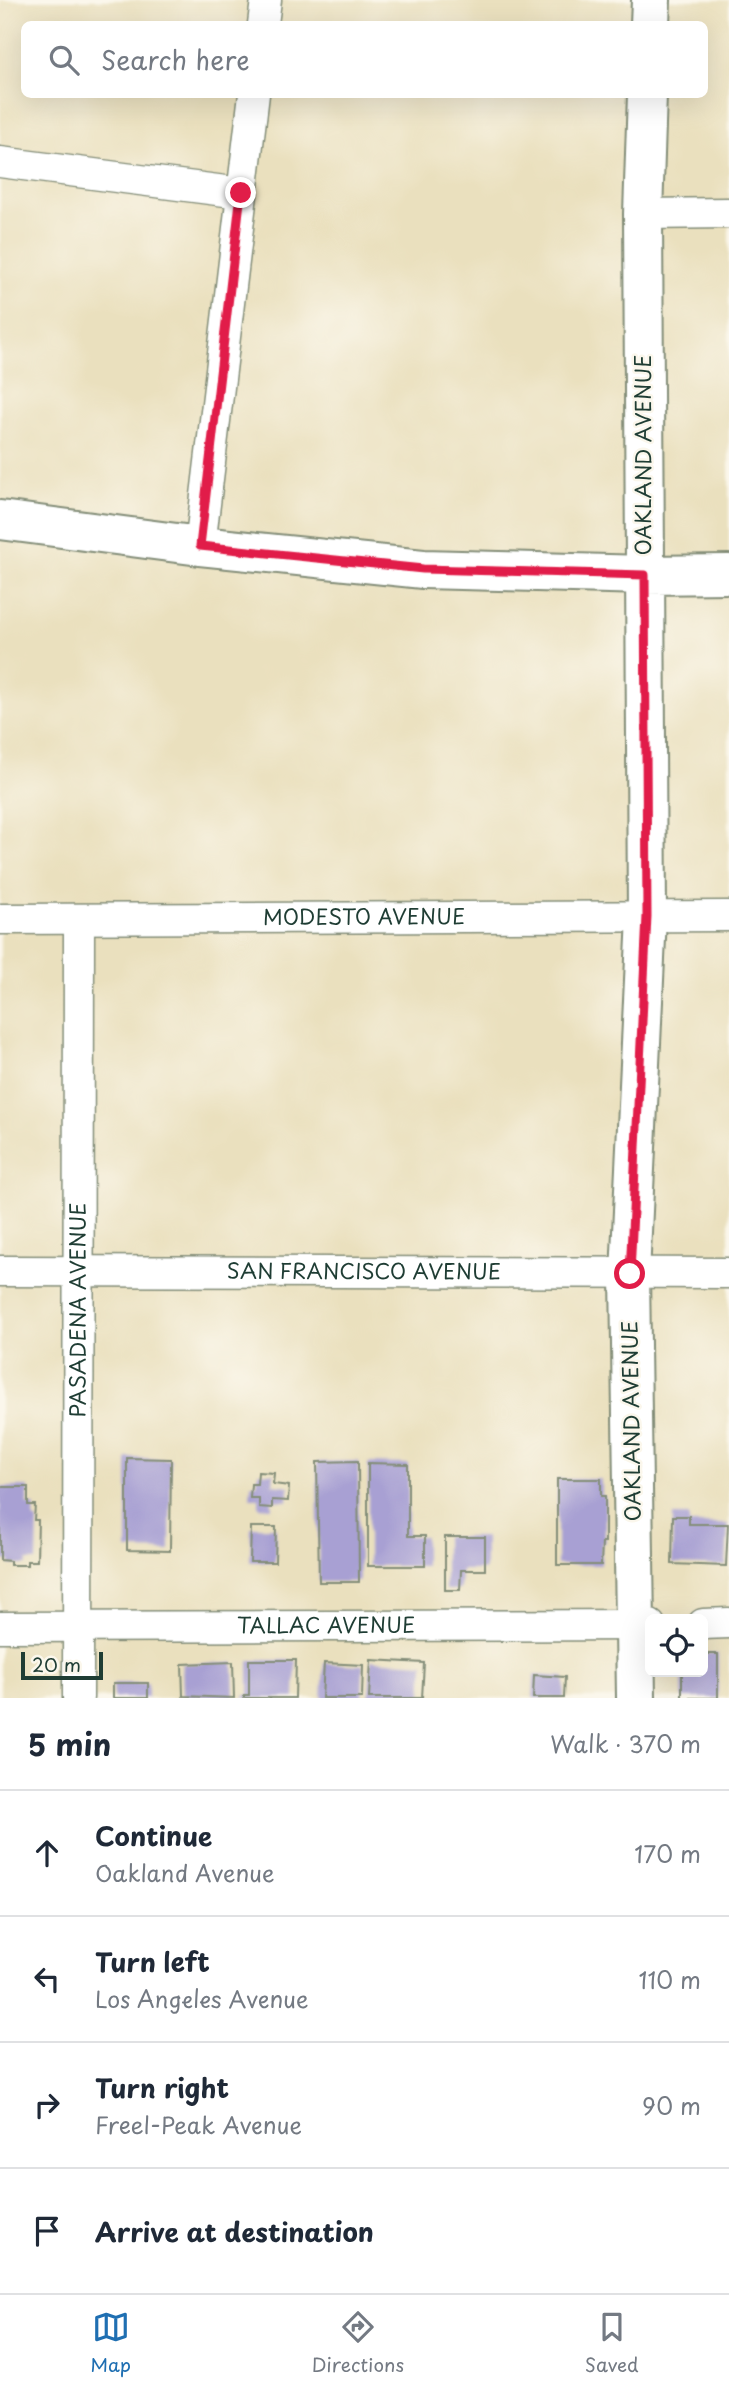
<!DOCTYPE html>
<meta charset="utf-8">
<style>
:root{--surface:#fff;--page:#f6f6f7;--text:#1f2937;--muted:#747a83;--line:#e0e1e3;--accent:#1f6fb2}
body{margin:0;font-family:"Playpen Sans",sans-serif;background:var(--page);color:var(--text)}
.controls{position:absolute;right:21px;bottom:21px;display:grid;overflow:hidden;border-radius:10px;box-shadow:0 7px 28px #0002}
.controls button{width:63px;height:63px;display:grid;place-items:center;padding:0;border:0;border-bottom:2px solid var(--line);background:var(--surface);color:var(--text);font:35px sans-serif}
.scale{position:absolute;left:21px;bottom:18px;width:82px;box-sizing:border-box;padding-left:7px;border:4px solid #1f3d34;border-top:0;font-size:19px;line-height:24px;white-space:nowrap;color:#1f3d34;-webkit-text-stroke:5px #fbf7ec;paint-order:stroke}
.stop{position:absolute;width:21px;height:21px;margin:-16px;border:5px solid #e11d48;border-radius:50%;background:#fff}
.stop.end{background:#e11d48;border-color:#fff;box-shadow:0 2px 7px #0008}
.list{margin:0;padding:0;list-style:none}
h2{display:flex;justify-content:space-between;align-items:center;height:91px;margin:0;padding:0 28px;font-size:30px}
h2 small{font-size:23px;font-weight:400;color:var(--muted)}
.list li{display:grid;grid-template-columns:46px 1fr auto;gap:21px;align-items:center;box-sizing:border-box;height:126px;padding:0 28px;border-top:2px solid var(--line)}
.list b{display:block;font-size:26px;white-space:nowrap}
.list p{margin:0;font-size:23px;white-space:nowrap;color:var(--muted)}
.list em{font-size:23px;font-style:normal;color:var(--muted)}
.icon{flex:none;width:38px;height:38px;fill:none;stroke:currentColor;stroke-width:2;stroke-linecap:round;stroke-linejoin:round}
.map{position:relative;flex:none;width:729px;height:1698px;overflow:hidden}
.search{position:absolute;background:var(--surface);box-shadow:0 7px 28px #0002;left:21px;right:21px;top:21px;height:77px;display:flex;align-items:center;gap:18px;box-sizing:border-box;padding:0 24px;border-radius:10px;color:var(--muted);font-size:26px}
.sheet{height:595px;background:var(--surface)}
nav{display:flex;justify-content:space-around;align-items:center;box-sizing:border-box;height:98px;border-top:2px solid var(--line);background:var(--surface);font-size:19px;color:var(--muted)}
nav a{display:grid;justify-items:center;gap:4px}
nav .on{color:var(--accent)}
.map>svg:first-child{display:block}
.building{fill:#a8a0d3}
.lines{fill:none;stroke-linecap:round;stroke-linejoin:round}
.street-casing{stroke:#848e79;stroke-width:33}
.secondary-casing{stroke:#848e79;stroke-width:42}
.street{stroke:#fff;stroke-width:30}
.secondary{stroke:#fff;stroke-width:38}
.route{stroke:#e11d48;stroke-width:9}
.labels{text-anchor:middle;stroke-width:5;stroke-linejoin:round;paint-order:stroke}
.street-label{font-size:21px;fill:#1f3d34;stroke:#fbf7ec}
</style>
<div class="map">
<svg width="729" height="1698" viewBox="0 0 729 1698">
<rect width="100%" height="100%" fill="#fbf7ec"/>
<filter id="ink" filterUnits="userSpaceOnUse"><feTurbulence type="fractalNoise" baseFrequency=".0143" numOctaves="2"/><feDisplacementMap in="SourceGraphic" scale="14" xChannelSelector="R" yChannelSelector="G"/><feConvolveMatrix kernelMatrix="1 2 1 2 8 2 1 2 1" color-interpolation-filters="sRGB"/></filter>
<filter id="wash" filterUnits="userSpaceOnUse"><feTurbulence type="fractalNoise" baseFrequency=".00686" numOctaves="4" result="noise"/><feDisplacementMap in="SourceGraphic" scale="28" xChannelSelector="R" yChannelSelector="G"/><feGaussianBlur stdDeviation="1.57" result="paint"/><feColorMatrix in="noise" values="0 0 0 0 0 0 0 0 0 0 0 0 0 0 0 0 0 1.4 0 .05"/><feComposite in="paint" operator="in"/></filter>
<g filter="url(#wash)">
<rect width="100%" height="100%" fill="#eae0be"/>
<g id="blocks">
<path class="building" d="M127,1458L171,1459L170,1551L127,1550Z
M358,1461L359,1582H319L317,1462Z
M368,1463L408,1464V1536H425V1566H368Z
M258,1472L274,1473L273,1484L289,1486L288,1501L272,1500V1508L259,1507V1498H250L251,1484H257Z
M557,1479H601V1496H605V1542H602L601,1565H557Z
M0,1487H28V1505H35L34,1520H38L37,1561H27V1565H10V1561L0,1560Z
M673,1516H689V1524H728L726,1566L672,1564Z
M251,1527H276L275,1562H250Z
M445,1537H485V1570H461L460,1590H445Z
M703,1654H718V1698H682V1672H703Z
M249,1660H296L295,1698H244V1695H249Z
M371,1660L424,1663L422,1698H369Z
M233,1662L234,1698L183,1696L182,1664Z
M324,1663L363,1665L362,1698H322Z
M534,1675L565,1677L564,1698H533Z
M113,1683H148V1698H113Z"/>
</g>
</g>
<g filter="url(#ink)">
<use href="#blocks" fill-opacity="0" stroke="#848e79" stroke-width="2"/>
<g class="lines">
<g class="street-casing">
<g id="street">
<path d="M263,24L266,0"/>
<path d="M0,162L241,193"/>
<path d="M643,214L729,213"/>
<path d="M200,546L254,94"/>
<path id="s1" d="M0,919L729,916"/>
<path id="s2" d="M0,1271L729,1273"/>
<path d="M703,1624L729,1623"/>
<path id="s3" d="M0,1627L650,1625"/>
<path id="s4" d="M78,1698L79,920"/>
</g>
</g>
<g class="secondary-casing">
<path id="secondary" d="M650,24L651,0
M0,520L200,546L423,569L645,575L729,574
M636,1698L630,1274L647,917L643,214L647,94"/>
</g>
<use href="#street" class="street"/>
<use href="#secondary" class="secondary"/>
</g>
</g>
<g class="lines" filter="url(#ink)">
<path class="route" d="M241,193L200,546L423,569L645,575L647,916L630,1274"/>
</g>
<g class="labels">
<g class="street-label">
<text transform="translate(644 455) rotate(-90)" y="7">OAKLAND AVENUE</text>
<text dy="7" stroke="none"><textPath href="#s1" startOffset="364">MODESTO AVENUE</textPath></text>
<text dy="7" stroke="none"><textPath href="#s2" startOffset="364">SAN FRANCISCO AVENUE</textPath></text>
<text dy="7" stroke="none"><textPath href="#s4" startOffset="388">PASADENA AVENUE</textPath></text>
<text transform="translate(632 1421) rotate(-91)" y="7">OAKLAND AVENUE</text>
<text dy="7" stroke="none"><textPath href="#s3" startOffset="326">TALLAC AVENUE</textPath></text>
</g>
</g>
</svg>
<div class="controls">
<button><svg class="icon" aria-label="locate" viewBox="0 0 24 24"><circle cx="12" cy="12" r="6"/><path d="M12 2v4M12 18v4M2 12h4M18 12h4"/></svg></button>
</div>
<div class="scale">20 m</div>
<div class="stop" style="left:630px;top:1274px"></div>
<div class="stop end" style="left:241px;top:193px"></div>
<div class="search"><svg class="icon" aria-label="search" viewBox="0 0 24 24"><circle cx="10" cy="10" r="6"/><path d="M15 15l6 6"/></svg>Search here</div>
</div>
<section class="sheet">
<h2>5 min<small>Walk · 370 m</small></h2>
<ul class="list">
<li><svg class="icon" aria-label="ahead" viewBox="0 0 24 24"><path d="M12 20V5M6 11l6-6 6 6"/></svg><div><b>Continue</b><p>Oakland Avenue</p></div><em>170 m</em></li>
<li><svg class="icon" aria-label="left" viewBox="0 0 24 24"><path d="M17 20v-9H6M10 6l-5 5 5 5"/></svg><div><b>Turn left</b><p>Los Angeles Avenue</p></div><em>110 m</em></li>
<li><svg class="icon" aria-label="right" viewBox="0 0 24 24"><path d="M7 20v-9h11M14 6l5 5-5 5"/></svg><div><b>Turn right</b><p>Freel-Peak Avenue</p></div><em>90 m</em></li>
<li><svg class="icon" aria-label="arrive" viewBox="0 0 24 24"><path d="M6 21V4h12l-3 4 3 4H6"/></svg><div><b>Arrive at destination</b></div></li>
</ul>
</section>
<nav>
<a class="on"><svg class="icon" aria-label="map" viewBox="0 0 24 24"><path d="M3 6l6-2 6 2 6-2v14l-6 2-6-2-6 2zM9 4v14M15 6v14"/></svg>Map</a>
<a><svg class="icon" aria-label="directions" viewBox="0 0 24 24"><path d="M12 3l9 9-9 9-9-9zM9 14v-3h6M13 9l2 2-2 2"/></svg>Directions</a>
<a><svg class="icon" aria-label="saved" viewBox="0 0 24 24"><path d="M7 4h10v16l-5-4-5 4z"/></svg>Saved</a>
</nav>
